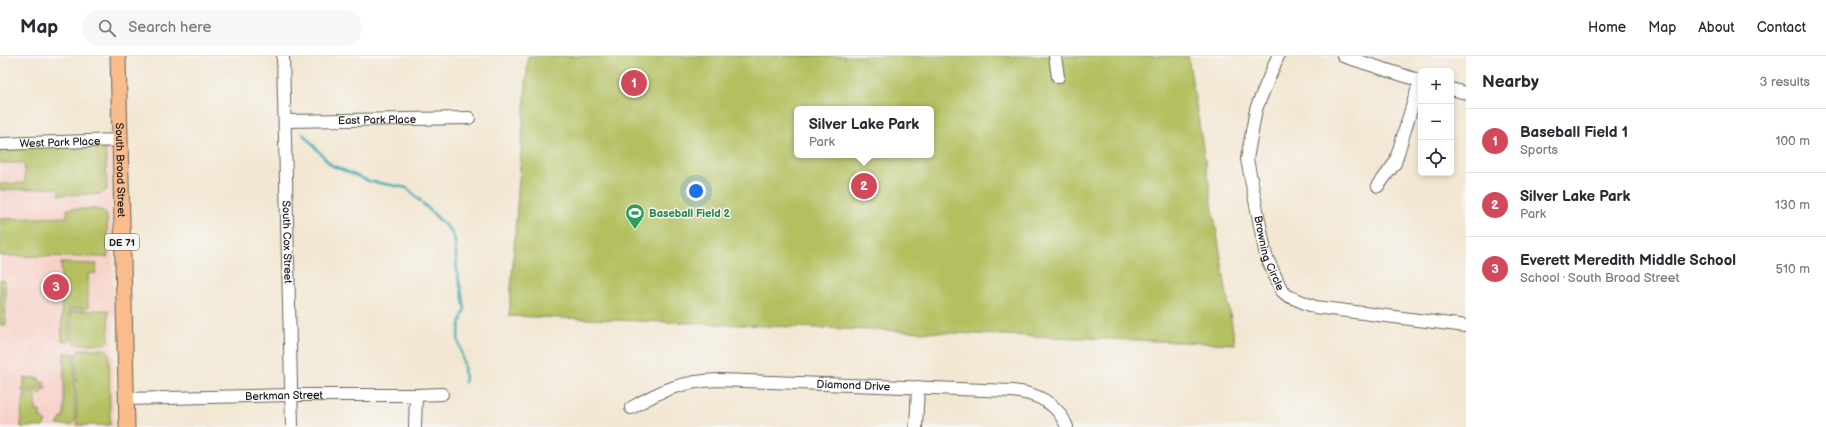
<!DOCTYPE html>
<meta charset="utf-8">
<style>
:root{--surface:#fff;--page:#f7f7f7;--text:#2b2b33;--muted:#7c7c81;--line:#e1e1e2;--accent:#d1495b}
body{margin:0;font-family:"Balsamiq Sans",sans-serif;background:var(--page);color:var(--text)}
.controls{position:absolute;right:12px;top:12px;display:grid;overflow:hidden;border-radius:6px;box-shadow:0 2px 6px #0003}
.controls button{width:36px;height:36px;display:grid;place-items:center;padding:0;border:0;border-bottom:1px solid var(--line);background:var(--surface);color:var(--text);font:20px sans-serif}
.you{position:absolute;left:696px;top:135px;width:14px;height:14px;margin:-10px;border:3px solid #fff;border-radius:50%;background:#1a73e8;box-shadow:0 0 0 6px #1a73e833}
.badge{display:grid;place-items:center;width:26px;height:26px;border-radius:50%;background:var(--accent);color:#fff;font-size:13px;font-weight:700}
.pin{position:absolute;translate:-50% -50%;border:2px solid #fff;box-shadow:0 1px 4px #0006}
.popup{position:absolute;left:794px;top:50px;width:140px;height:52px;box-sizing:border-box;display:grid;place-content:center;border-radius:6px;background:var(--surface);filter:drop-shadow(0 1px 3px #0005);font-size:13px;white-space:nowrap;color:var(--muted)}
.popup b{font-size:15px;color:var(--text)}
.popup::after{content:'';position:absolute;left:50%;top:100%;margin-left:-8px;border:8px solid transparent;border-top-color:var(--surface)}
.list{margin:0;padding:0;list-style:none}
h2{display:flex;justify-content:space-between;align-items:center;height:52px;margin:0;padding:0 16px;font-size:17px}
h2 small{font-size:13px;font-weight:400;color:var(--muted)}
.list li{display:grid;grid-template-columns:26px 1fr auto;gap:12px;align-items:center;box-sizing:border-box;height:64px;padding:0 16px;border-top:1px solid var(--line)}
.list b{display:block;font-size:15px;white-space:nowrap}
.list p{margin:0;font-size:13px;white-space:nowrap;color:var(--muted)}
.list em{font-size:13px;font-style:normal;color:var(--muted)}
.icon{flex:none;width:22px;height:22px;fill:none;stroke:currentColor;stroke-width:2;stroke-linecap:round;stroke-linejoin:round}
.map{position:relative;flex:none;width:1466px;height:371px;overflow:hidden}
header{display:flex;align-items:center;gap:24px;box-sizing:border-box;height:56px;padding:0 20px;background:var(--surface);border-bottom:1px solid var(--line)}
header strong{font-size:19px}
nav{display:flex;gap:22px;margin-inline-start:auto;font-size:14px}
.search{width:280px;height:36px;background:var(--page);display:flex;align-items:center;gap:10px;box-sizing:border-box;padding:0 14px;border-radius:22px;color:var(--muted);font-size:15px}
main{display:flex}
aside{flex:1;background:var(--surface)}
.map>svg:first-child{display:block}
.built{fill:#f7d1c8}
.green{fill:#b4c061;stroke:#686e3e;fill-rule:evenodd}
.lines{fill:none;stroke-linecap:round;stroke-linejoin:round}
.stream{stroke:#39abb3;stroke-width:2.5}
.minor-casing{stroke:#67635c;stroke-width:14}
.major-casing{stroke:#67635c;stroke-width:17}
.minor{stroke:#fff;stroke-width:12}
.major{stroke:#f9bc8a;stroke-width:15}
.labels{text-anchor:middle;stroke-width:3;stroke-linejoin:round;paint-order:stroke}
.shield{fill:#f6f6f2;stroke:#5d5d5c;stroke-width:1}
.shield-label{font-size:10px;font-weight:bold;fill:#1c1c1c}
.street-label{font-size:11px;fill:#1c1c1c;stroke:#f6f6f2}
.leisure-label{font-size:11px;font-weight:bold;fill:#27864d;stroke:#f6f6f2;text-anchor:start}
</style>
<header>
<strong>Map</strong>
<div class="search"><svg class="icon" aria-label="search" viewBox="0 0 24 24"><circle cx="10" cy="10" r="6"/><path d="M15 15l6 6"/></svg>Search here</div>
<nav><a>Home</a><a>Map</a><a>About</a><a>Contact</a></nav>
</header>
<main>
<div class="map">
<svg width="1466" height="371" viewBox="0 0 1466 371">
<rect width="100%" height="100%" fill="#f6f6f2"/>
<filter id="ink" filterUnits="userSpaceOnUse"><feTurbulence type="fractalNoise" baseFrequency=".025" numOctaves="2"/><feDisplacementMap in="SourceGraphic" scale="8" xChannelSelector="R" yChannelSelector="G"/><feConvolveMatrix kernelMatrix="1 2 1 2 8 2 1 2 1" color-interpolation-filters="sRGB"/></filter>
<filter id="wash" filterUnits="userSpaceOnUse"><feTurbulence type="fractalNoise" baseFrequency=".012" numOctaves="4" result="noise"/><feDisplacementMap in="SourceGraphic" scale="16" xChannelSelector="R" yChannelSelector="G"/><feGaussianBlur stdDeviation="0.9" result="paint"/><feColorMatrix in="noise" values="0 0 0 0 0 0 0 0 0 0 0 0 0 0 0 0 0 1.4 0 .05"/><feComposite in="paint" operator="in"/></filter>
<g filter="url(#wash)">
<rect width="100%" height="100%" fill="#f3e7d3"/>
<path class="built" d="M112,88L114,371H0V91Z"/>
<path class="green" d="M528,0H1188L1235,288L509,260ZM797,53H931V99H797Z
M105,88L107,131L106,135L100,138L59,139L58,132L0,134V128L25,127L24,107H0V91Z
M67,153H95L104,155L107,160L108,199L107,201L0,200V163L67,161Z
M61,207L97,208L96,217L88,218V252L69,253L70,285H62Z
M0,224L5,225L6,269H0Z
M108,254L109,285L106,288H75L72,284L71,255Z
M80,293H106L109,296L110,369H77L76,298Z
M64,297H74L75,365L72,369H57L64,358Z
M24,322H39V326H45V328L24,337L21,334H24Z
M46,330V333H42V337L36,338V355H40V361L46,366L43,371H21L22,345L24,344V339Z"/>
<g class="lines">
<path class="stream" d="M303,78L331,109L369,125L407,132L450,174L455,184L457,216L465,252L460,268L458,282L464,310L465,327"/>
</g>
</g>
<g filter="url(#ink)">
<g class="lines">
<g class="minor-casing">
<g id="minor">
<path id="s1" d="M283,0L292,371"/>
<path d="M1055,0L1058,21"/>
<path id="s2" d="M1278,0L1256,53L1247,103L1266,200L1282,235L1288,240L1315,251L1466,270"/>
<path d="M1343,0L1421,25"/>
<path d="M1451,33L1466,37"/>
<path id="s3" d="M285,65L469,62"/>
<path id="s4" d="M0,88L119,84"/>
<path d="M1378,130L1395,107L1420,24"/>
<path id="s5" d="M126,343L291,339H416L442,338"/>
<path id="s6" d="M631,352C661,334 683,325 719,324L1012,335C1036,337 1058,347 1067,371"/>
<path d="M415,371L416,339"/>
<path d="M916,371L918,331"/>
</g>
</g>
<g class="major-casing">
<g id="major">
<path id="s7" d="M118,0L127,371"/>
</g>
</g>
<use href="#minor" class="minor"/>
<use href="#major" class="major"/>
</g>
</g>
<defs>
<g id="stadium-pin" transform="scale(1)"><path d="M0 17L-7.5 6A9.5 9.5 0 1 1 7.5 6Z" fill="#2e9e5b" stroke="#f6f6f2"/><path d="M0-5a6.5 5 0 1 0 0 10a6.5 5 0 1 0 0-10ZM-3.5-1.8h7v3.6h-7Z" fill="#fff"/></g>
</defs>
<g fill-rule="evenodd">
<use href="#stadium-pin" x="635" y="157"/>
</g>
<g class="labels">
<rect class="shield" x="105" y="178" width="34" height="16" rx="3"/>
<g class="shield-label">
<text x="122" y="190">DE 71</text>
</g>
<g class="street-label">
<text dy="4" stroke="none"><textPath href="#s3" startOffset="92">East Park Place</textPath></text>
<text dy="4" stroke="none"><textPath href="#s4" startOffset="60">West Park Place</textPath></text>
<text dy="4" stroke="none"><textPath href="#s7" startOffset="114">South Broad Street</textPath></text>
<text dy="4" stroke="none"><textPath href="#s1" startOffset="186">South Cox Street</textPath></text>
<text dy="4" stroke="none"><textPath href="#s2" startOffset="205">Browning Circle</textPath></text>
<text dy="4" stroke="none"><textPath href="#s6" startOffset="228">Diamond Drive</textPath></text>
<text dy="4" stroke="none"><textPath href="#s5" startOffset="158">Berkman Street</textPath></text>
</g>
<g class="leisure-label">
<text x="649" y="161">Baseball Field 2</text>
</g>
</g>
</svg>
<div class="controls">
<button>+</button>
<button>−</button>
<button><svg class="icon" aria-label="locate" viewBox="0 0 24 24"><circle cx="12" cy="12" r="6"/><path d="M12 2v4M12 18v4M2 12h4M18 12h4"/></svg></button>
</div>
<div class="you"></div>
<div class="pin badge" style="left:634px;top:27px">1</div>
<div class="pin badge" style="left:864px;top:130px">2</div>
<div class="popup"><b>Silver Lake Park</b>Park</div>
<div class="pin badge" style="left:56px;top:231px">3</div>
</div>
<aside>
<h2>Nearby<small>3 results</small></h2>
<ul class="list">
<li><span class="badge">1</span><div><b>Baseball Field 1</b><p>Sports</p></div><em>100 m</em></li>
<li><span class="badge">2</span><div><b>Silver Lake Park</b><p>Park</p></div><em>130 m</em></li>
<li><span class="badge">3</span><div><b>Everett Meredith Middle School</b><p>School · South Broad Street</p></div><em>510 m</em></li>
</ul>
</aside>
</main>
